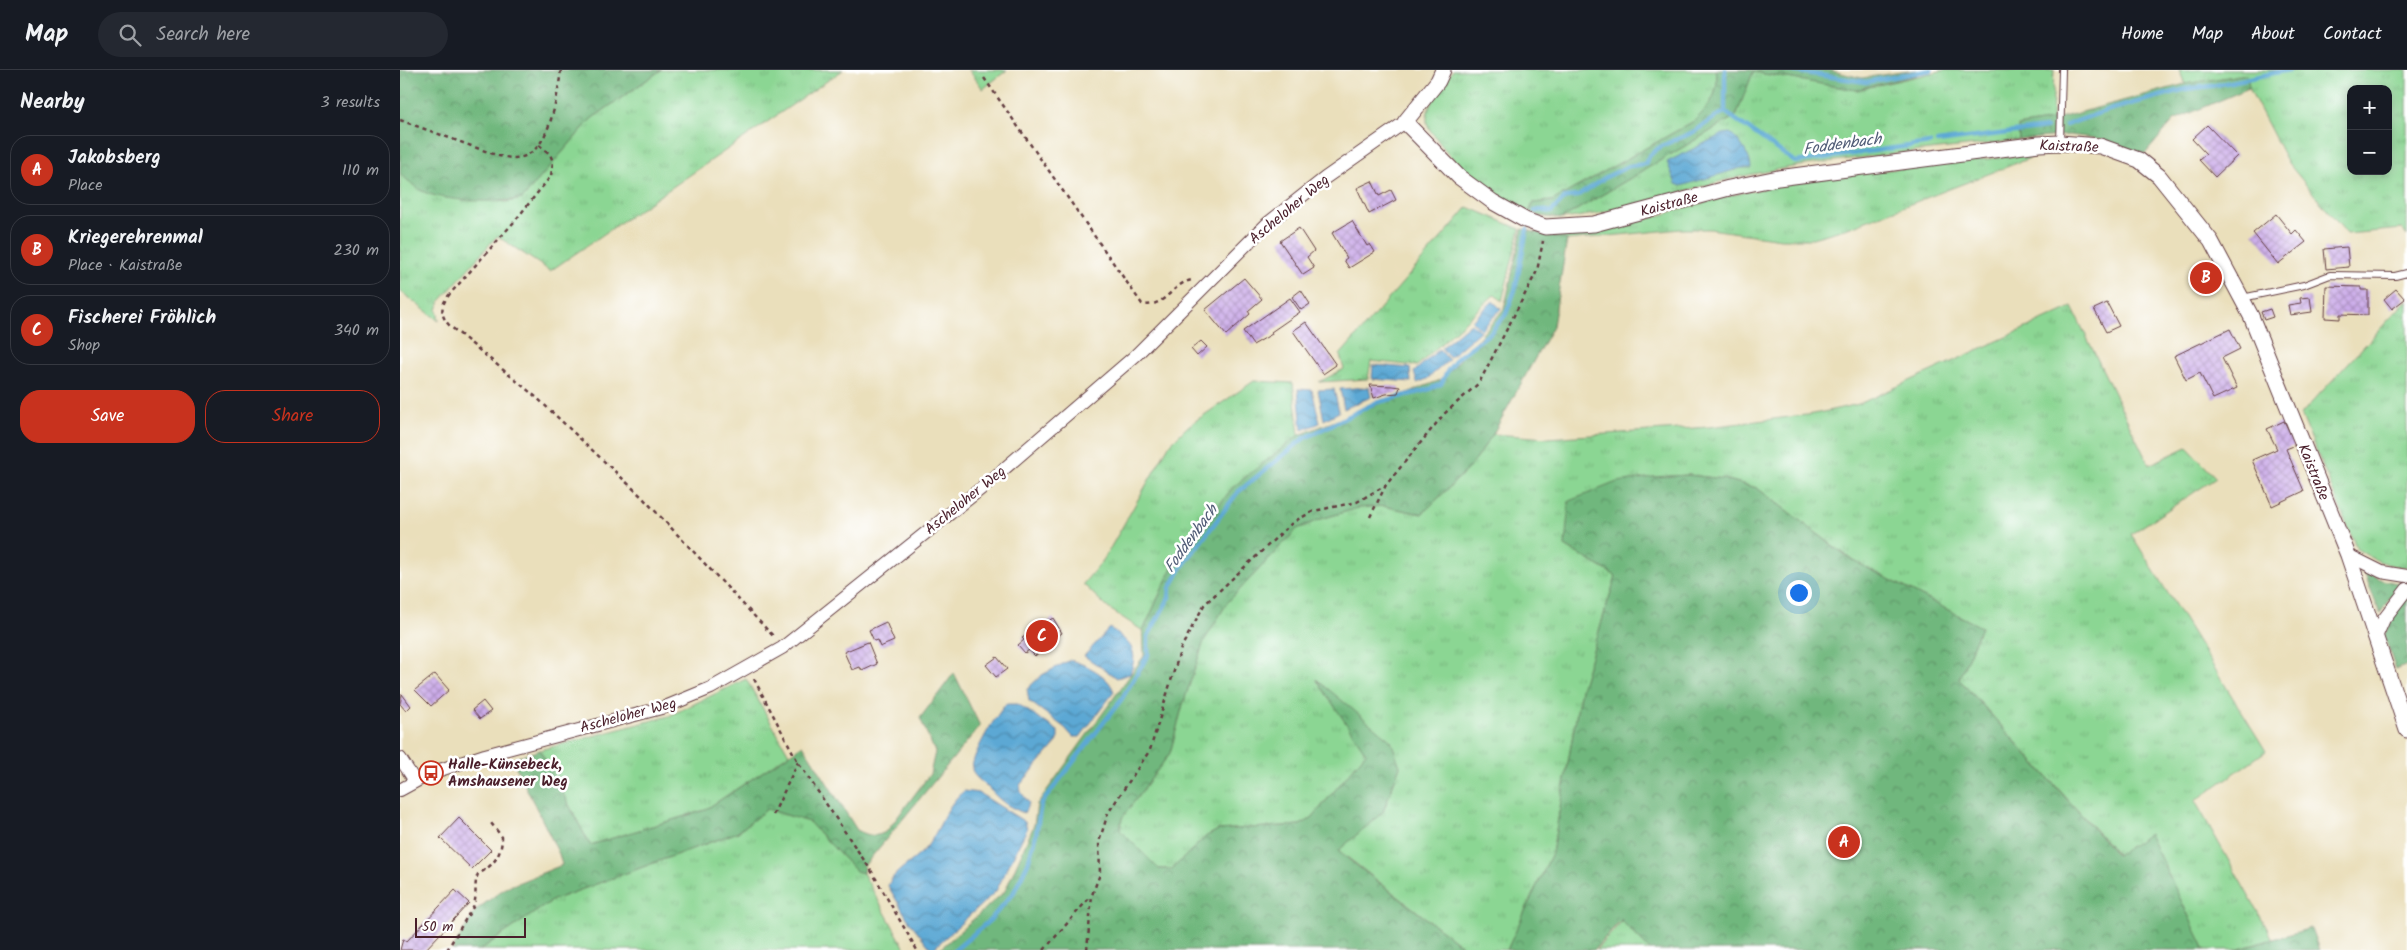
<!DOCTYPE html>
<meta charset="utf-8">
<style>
:root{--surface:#171b24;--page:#242831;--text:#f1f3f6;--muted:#9ea1a6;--line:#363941;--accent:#c8321e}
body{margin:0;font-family:Kalam,sans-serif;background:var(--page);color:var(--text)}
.controls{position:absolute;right:15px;top:15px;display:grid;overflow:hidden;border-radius:10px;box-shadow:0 2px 12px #0003}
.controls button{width:45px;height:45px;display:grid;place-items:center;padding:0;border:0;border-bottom:1px solid var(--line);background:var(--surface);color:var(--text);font:25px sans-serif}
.scale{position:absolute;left:15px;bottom:12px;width:111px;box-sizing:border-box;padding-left:5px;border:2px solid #4a1f2b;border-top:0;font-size:14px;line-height:18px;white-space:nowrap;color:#4a1f2b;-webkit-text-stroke:4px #fff;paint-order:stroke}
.you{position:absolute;left:1398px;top:522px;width:18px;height:18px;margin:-12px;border:4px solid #fff;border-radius:50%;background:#1a73e8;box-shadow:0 0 0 8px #1a73e833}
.badge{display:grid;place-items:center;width:32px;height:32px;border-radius:50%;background:var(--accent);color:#fff;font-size:16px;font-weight:700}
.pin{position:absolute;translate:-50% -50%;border:2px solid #fff;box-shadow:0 1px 5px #0006}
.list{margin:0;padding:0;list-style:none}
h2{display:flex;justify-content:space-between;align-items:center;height:65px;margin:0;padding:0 20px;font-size:21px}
h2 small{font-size:16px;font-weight:400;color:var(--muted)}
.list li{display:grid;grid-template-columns:32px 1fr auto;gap:15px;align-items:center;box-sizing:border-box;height:70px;margin:0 10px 10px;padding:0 10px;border:1px solid var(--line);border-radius:20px}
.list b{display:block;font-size:19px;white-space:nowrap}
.list p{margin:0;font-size:16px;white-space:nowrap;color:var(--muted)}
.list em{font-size:16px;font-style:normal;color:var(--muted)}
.actions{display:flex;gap:10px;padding:15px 20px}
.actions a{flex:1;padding:11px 0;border:1px solid var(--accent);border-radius:20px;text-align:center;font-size:18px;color:var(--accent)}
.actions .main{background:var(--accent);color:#fff}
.icon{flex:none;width:28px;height:28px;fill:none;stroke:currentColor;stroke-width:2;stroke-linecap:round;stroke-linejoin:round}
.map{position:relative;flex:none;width:2007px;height:880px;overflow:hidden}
header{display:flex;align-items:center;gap:30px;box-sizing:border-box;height:70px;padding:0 25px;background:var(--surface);border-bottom:1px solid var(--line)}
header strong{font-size:24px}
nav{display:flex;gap:28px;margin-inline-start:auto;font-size:18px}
.search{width:350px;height:45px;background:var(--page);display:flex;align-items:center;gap:12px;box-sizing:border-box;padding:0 18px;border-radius:28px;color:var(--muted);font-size:19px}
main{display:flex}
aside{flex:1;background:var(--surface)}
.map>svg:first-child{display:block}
.grass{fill:url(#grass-tufts);stroke:#6a7a5f;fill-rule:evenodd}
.forest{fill:url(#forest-crowns);stroke:#5d6b54}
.water{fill:url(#water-waves);stroke:#526480}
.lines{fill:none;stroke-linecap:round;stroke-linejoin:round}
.stream{stroke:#5ba8d4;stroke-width:4.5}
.building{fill:url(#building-cross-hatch)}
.service-casing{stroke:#623c41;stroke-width:8}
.minor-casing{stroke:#623c41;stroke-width:14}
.tertiary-casing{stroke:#623c41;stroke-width:17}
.path{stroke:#623c41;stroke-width:2.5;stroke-dasharray:4 4;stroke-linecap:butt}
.service{stroke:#fff;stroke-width:6}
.minor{stroke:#fff;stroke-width:12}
.tertiary{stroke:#fff;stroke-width:15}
.labels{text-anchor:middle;stroke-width:5;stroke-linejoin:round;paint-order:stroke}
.street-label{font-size:15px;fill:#4a1f2b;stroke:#fff}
.poi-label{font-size:15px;font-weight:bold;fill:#4a1f2b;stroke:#fff;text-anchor:start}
.water-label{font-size:16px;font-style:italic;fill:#525d77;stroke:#fff}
</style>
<header>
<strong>Map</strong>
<div class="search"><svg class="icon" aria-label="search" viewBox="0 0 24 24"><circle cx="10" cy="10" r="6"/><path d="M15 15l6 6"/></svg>Search here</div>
<nav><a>Home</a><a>Map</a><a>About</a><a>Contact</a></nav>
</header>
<main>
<aside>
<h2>Nearby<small>3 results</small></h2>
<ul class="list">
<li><span class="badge">A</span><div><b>Jakobsberg</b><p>Place</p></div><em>110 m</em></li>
<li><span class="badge">B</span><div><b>Kriegerehrenmal</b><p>Place · Kaistraße</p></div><em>230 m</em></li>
<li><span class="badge">C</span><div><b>Fischerei Fröhlich</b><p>Shop</p></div><em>340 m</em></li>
</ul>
<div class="actions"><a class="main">Save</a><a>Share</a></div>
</aside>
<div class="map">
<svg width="2007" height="880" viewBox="0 0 2007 880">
<defs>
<pattern id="grass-tufts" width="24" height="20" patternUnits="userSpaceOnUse" patternTransform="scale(1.25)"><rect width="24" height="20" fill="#8bd693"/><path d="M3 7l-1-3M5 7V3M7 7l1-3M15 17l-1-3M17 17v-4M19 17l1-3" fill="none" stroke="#79b77f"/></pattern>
<pattern id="forest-crowns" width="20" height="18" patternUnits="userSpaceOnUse" patternTransform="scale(1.25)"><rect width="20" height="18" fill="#70b77d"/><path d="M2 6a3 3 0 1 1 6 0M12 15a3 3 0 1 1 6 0" fill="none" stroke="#5e9467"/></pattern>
<pattern id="water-waves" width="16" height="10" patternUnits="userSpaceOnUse" patternTransform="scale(1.25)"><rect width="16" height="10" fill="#5ba8d4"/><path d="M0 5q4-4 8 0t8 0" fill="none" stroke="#4d88ac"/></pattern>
<pattern id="building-cross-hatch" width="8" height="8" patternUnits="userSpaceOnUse" patternTransform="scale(1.25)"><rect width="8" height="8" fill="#cbabe9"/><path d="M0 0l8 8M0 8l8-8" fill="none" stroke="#a78bbd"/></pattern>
</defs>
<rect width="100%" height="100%" fill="#fff"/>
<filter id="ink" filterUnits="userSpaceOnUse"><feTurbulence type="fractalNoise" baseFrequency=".02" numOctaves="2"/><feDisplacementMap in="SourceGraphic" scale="10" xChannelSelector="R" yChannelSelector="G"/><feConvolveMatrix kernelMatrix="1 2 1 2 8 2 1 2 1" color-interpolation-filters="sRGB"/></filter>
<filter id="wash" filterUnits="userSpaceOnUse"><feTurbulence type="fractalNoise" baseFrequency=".0096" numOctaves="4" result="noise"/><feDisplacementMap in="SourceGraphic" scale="20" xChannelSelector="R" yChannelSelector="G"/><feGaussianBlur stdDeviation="1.12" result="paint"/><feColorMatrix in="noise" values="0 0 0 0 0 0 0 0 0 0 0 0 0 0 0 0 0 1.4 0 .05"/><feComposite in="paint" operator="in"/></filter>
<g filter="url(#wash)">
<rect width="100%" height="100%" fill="#eadfbb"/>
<path class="grass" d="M261,0H443L150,201L97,166L40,231L37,240L39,251L0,221V104L22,121L106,132L122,129L191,49Z
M569,0H607L583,19Z
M1053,0H1316C1320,23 1310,36 1294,51L1152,131L1133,133L1129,142C1092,126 1059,100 1036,68C1032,63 1027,57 1027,51C1026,33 1044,14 1053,0Z
M1545,0H1654L1652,50L1618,56L1619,70C1531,81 1440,87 1353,104C1288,117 1227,142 1161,149L1336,46L1353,2L1456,20Z
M1779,0H2007V166L2002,159L1947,164L1888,93L1849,18L1847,4L1785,14ZM1951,19H1988V101H1951Z
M1643,83L1448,158L1409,169H1381L1310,159H1281L1167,170L1146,165C1214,166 1280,136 1346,122C1444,102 1544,94 1643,83Z
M1068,137L1120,159L1102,231L1095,224L1017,296L971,291L968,309L919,312L944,299L940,285Z
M2007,230V497C1988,497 1972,489 1957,479L1901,344Z
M1672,237L1749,395L1787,377L1816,408L1731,464L1866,681L1795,731L1873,869L1836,880H1805L1749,765L1718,785L1559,609L1581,557L1452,490L1357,418L1324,409L1289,405L1253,407L1165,476L1216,506L1181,619L1152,783L1107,880H1067L938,780L983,742L1000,696L918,610L966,683L911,749L900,755L818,760L805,767L773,799H759L720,760L722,748L770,683L783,634L804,571L827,533L897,459L921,449L958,438L983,436L1022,444L1070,397L1093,364L1147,368L1309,357L1414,344L1459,334Z
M854,311L893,313L899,365L833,417L773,495L743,561L708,538L683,514L704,489L769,375L788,356Z
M346,609L389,684L305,740L190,775L140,680L269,646Z
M367,739L409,752L456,801L463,803L506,880H80L153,830L338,762Z
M1222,851L1250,880H1196Z"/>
<path class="forest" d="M0,0H261L191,49L122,129C100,133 42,132 22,121C14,117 7,109 0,104Z
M1316,0H1428L1462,8L1516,0L1517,5L1456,20L1353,2L1336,46L1161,149L1139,146L1129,142L1133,133L1152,131L1294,51C1310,36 1320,23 1316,0Z
M1847,4L1849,18L1774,50L1745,84L1702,69L1669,65L1619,70L1618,56L1652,50L1785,14Z
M1122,159L1167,170L1153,256L1093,364L1070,397L1022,444L983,436L958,438L921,449L897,459L827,533L804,571L783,634L770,683L722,748L720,760L759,799H772L805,767L818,760L900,755L911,749L966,683L916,609L991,671L1000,696L983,742L938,781L1067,880H539L605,821L634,755L637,734L744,586L743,561L773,495L833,417L899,365L1043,309L1104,239Z
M1289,405L1324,409L1357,418L1452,490L1581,557L1559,609L1717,785L1749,764L1805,880H1250L1221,850L1194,880H1107L1152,783L1181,619L1216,506L1165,476L1169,431L1217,412L1253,407Z
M1964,502L1983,510L2002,514L1989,529L1980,544Z
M2007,527V595L1996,600L1984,565L2000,534Z
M554,603L580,656L464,796L463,803L456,801L409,752L367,739L338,762L153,830L80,880H52L76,840L105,818L162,795L159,784L112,689L140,680L190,775L305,740L403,675L457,760C469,766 476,768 487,761L530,704L535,682L520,648Z
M1911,858L1919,880H1836Z"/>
<path class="water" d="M1330,63C1339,69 1351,87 1351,98H1341L1281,116L1276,114L1267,92L1323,64Z
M1093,231L1101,239L1081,260L1072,251Z
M1071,253L1080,261L1050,287L1041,278Z
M1039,279L1049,290L1027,309L1017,313L1014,302Z
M973,295L1010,298L1011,312L972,309Z
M969,317L971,327L944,339L940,319Z
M898,319L912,320L920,353L902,360Z
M934,319L939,342L924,350L918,320Z
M710,558C729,573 740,578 730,604L717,608L684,586Z
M670,590C687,595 709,605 714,622L680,667H673L665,658L629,631L627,619L642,605Z
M606,634H618L658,661V671L620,715L621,722L629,733L624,743C604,735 601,731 587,717C582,711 573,707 572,699C572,684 596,645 606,634Z
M564,721L579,723L625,752L627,759L596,821L532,880L509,851L488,816C493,801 512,793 523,781C540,763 544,736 564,721Z"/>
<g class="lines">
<path class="stream" d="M1325,0V42
M1385,0L1466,12L1531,0
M1666,55L1705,41L1786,19L1811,16L1889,0
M1537,72L1646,58
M1135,141L1141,140L1151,142L1166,127L1178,126L1206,107L1229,96L1245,94C1251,75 1279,70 1295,61C1305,55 1315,46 1325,42L1395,92L1530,73
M555,880L590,850L614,822L628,793L636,764L641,734L721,630L748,585V566L769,528L770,518L782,497L838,422L903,369L975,333L1027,320L1041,314L1048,300L1058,287L1090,263L1106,244L1115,220L1127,159"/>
</g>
<g id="blocks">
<path class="building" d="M1807,55L1837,86L1815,107L1799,90L1806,84L1792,69Z
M972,111L979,126L991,120L996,130L969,144L957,118Z
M1876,144L1892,164L1896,160L1906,172L1878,194L1853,163Z
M952,151L967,176L970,174L975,182L949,198L944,190L947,188L932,163Z
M899,158L914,181L907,187L914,198L903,205L880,171Z
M1947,177L1949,197L1926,199L1924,179Z
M844,208L862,229L848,241L850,244L826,265L805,240Z
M1926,216L1961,217V220H1968V245L1940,244V249L1925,248Z
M1996,219L2005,229L1992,239L1984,229Z
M901,220L910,234L901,240L892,227Z
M1910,227L1912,242L1890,245L1888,235L1901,233L1900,228Z
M890,228L900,242L871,262L872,264L853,275L843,261Z
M1707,233L1719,256L1706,262L1694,239Z
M1870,239L1873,247L1864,250L1861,242Z
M906,252L936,295L923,304L893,261Z
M1830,259L1840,279L1822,288L1837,318L1813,329L1800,303L1786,310L1774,286Z
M801,271L807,277L797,286L791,279Z
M970,315L992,316L1000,317L998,323L986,324L974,328Z
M1884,351L1896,375L1886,379L1904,421L1872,436L1852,390L1877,379L1867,359Z
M653,548L662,563L639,579L641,581L635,586L629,580L625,583L618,575L624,570L622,568Z
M486,552L494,571L480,577L477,570L474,571L469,560Z
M468,572L477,594L462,601L460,597L452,600L444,582Z
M597,587L607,599L596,607L586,595Z
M35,604L49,620L31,636L15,620Z
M2,624L11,636L6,641L0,634Z
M83,631L91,641L80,649L72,640Z
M59,748L91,780L72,799L40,768Z
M55,820L69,833L25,880H0L3,869L7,871Z"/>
</g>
</g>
<g filter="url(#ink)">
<use href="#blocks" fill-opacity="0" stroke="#623c41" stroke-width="1"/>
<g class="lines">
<g class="service-casing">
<path id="service" d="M1660,73L1662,0
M1842,228L1904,215L1930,205L1995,206L2007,203"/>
</g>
<g class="minor-casing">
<path id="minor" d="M1948,485L1982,502L2007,506
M1976,567L1984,549L2007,519
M0,688L15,711
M0,720L31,703L85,685L265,637L311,618L382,578L583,417L735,286L868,153L925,108L1005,52"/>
</g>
<g class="tertiary-casing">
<path id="tertiary" d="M1043,0L1038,11L1005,52L1059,107L1093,132L1125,150L1145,157L1194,154L1329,118L1378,108L1639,74L1660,73L1700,76L1739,90L1759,106L1811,171L1851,246L1948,485L2007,660"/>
</g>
<path class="path" d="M584,8L742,234C765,239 772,213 792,210
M0,50L99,86C110,88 121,90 130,83C151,71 158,22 161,0
M139,75L150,84L153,92L151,106L114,152L49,225C40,236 40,246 50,256L136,327L241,426L375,568
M970,447L986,415L1044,344L1079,313L1137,201L1143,171
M354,609L398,692L472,802L517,880
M373,745L398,692
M47,880L73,837C78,826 73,815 78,804C93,796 102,785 102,767L91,753
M644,880L691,826
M687,880L692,825L700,804L699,772L708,743L750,680L781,578L804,535L893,452L914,441L957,432L986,415"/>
<use href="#service" class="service"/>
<use href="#minor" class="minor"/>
<use href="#tertiary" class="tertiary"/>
</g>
</g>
<defs>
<g id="bus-ring" transform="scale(1.25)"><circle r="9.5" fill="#fff" stroke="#c8321e" stroke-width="1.5"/><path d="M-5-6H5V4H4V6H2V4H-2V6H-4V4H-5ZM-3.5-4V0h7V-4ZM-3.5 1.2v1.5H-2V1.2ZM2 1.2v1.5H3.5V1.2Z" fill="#c8321e"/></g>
</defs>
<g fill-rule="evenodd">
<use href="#bus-ring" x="31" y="703"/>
</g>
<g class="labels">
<g class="street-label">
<text transform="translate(1669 76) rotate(2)" y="5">Kaistraße</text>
<text transform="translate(1269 134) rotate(-15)" y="5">Kaistraße</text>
<text transform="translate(889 139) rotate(-40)" y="5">Ascheloher Weg</text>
<text transform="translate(1914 402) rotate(68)" y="5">Kaistraße</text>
<text transform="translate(565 430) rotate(-39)" y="5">Ascheloher Weg</text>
<text transform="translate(228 645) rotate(-15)" y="5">Ascheloher Weg</text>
</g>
<g class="poi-label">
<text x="48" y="699">Halle-Künsebeck,<tspan x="48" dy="17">Amshausener Weg</tspan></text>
</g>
<g class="water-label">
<text transform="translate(1442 73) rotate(-8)" y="6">Foddenbach</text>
<text transform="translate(790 468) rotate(-54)" y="6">Foddenbach</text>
</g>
</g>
</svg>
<div class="controls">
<button>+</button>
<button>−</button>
</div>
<div class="scale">50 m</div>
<div class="you"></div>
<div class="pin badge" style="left:1444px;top:772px">A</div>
<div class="pin badge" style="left:1806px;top:208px">B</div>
<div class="pin badge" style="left:642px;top:566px">C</div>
</div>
</main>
